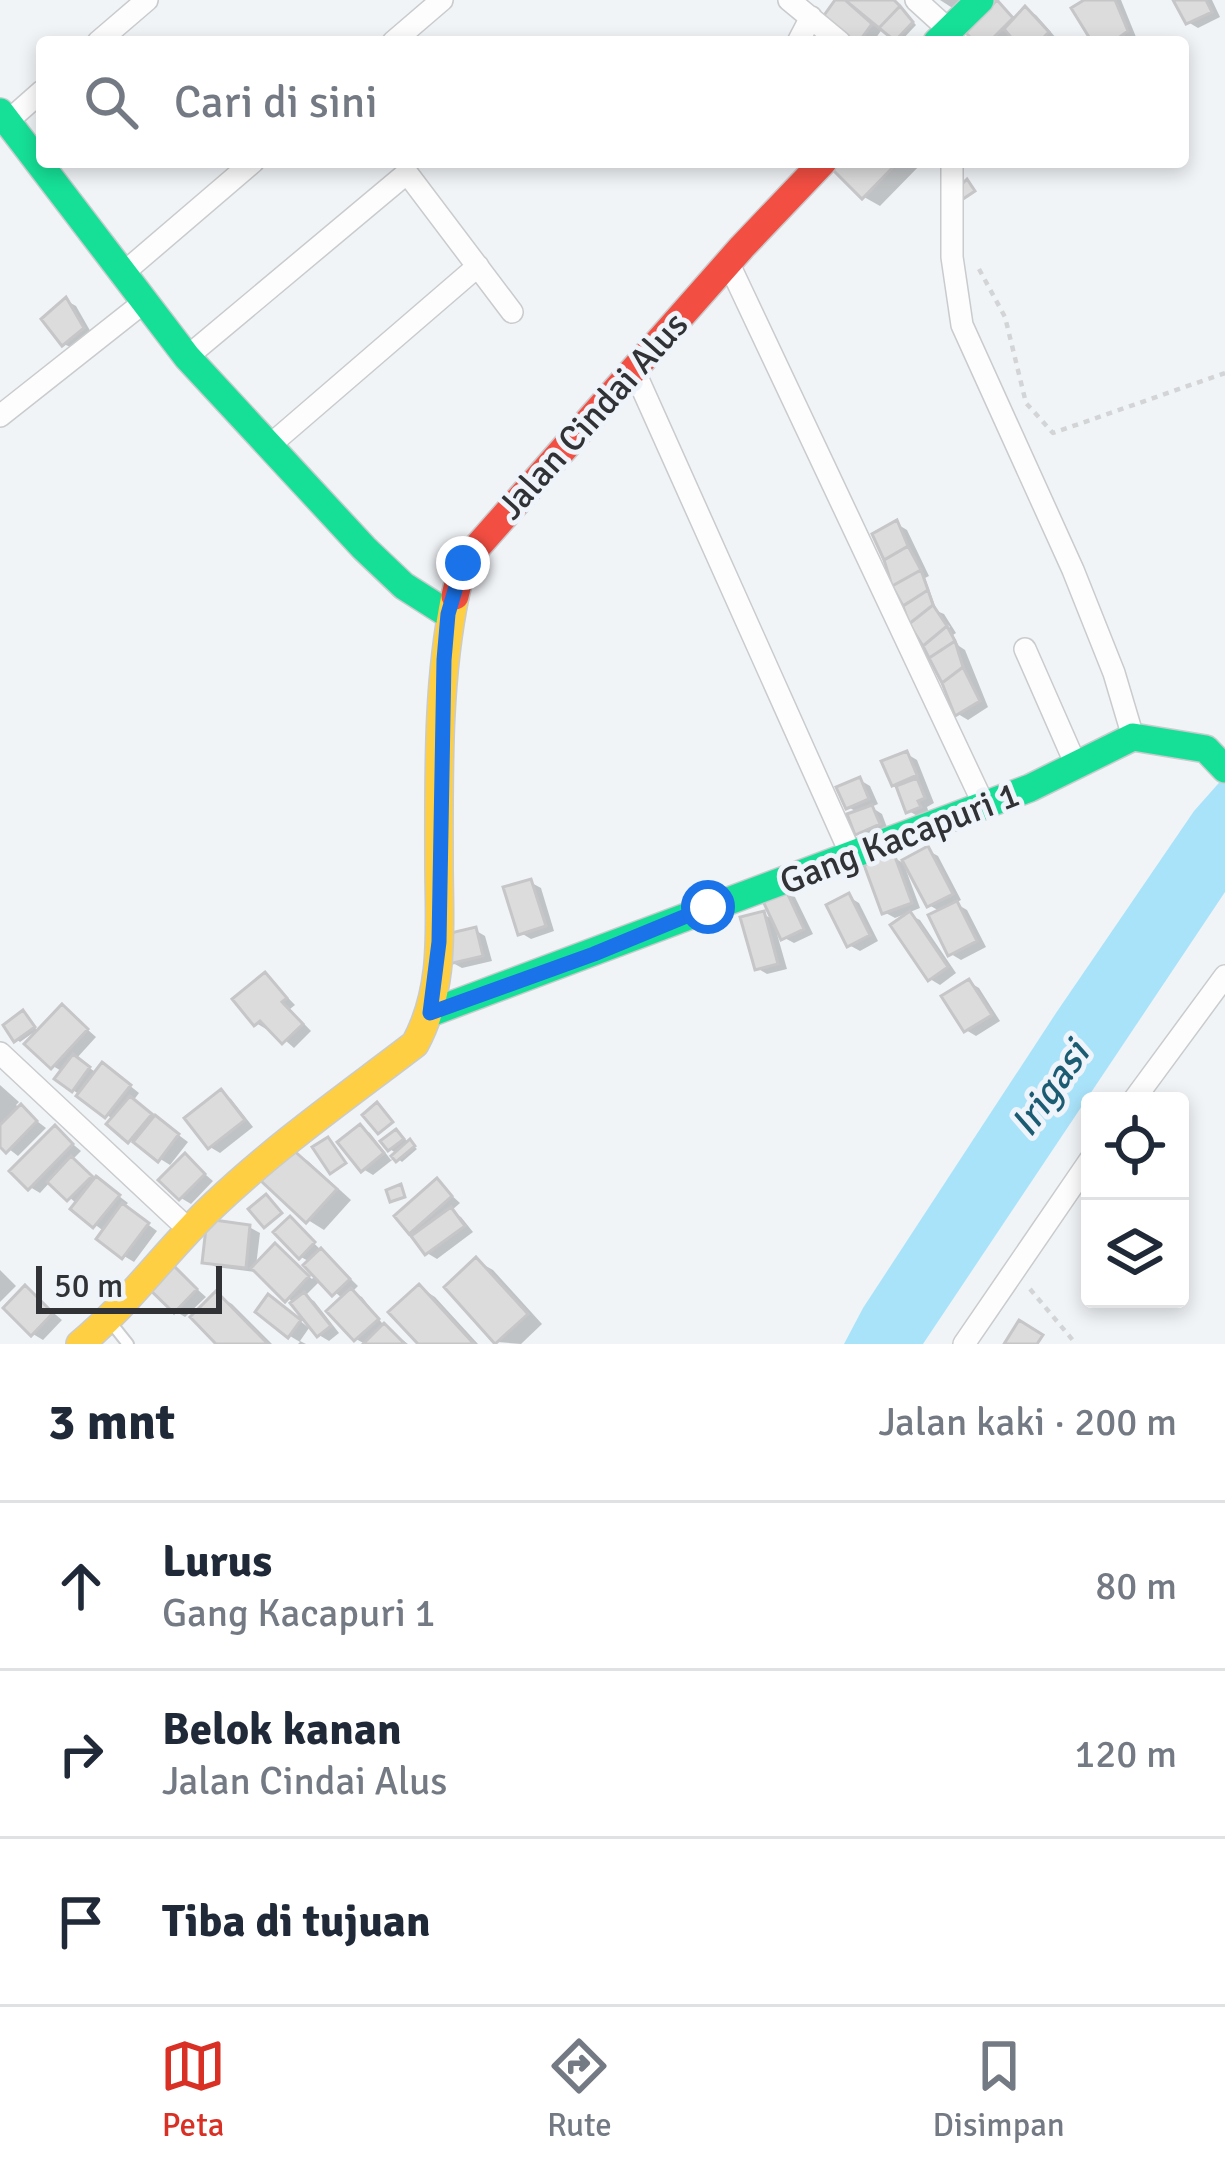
<!DOCTYPE html>
<html lang="id">
<meta charset="utf-8">
<style>
:root{--surface:#fff;--page:#f6f6f7;--text:#1f2937;--muted:#747a83;--line:#e0e1e3;--accent:#d93025}
body{margin:0;font-family:Signika,sans-serif;background:var(--page);color:var(--text)}
.controls{position:absolute;right:36px;bottom:36px;display:grid;overflow:hidden;border-radius:12px;box-shadow:0 6px 18px #0003}
.controls button{width:108px;height:108px;display:grid;place-items:center;padding:0;border:0;border-bottom:3px solid var(--line);background:var(--surface);color:var(--text);font:60px sans-serif}
.scale{position:absolute;left:36px;bottom:30px;width:186px;box-sizing:border-box;padding-left:12px;border:6px solid #303235;border-top:0;font-size:33px;line-height:42px;white-space:nowrap;color:#303235;-webkit-text-stroke:9px #eef4fa;paint-order:stroke}
.stop{position:absolute;width:36px;height:36px;margin:-27px;border:9px solid #1a73e8;border-radius:50%;background:#fff}
.stop.end{background:#1a73e8;border-color:#fff;box-shadow:0 3px 12px #0008}
.list{margin:0;padding:0;list-style:none}
h2{display:flex;justify-content:space-between;align-items:center;height:156px;margin:0;padding:0 48px;font-size:51px}
h2 small{font-size:39px;font-weight:400;color:var(--muted)}
.list li{display:grid;grid-template-columns:78px 1fr auto;gap:36px;align-items:center;box-sizing:border-box;height:168px;padding:0 48px;border-top:3px solid var(--line)}
.list b{display:block;font-size:45px;white-space:nowrap}
.list p{margin:0;font-size:39px;white-space:nowrap;color:var(--muted)}
.list em{font-size:39px;font-style:normal;color:var(--muted)}
.icon{flex:none;width:66px;height:66px;fill:none;stroke:currentColor;stroke-width:2;stroke-linecap:round;stroke-linejoin:round}
.map{position:relative;flex:none;width:1225px;height:1344px;overflow:hidden}
.search{position:absolute;background:var(--surface);box-shadow:0 6px 18px #0003;left:36px;right:36px;top:36px;height:132px;display:flex;align-items:center;gap:30px;box-sizing:border-box;padding:0 42px;border-radius:12px;color:var(--muted);font-size:45px}
.sheet{height:660px;background:var(--surface)}
nav{display:flex;justify-content:space-around;align-items:center;box-sizing:border-box;height:168px;border-top:3px solid var(--line);background:var(--surface);font-size:33px;color:var(--muted)}
nav a{display:grid;justify-items:center;gap:6px}
nav .on{color:var(--accent)}
.map>svg:first-child{display:block}
.water{fill:#a9e3fa}
.shadow{fill:#0003}
.building{fill:#dcdcdd;stroke:#c6c6c8;stroke-width:3}
.lines{fill:none;stroke-linecap:round;stroke-linejoin:round}
.lane-casing{stroke:#c9cbcd;stroke-width:14}
.street-casing{stroke:#c9cbcd;stroke-width:24}
.fast-casing{stroke:#c9cbcd;stroke-width:30}
.slow-casing{stroke:#c9cbcd;stroke-width:30}
.jam-casing{stroke:#c9cbcd;stroke-width:30}
.path{stroke:#d3d4d6;stroke-width:4.5;stroke-dasharray:6 6;stroke-linecap:butt}
.lane{stroke:#fdfdfe;stroke-width:10}
.street{stroke:#fdfdfe;stroke-width:21}
.fast{stroke:#16e098;stroke-width:27}
.slow{stroke:#ffcf43;stroke-width:27}
.jam{stroke:#f24e42;stroke-width:27}
.route{stroke:#1a73e8;stroke-width:15}
.labels{text-anchor:middle;stroke-width:10;stroke-linejoin:round;paint-order:stroke}
.street-label{font-size:36px;fill:#303235;stroke:#eef4fa}
.water-label{font-size:39px;font-style:italic;fill:#1b5c73;stroke:#eef4fa}
</style>
<div class="map">
<svg width="1225" height="1344" viewBox="0 0 1225 1344">
<rect width="100%" height="100%" fill="#f1f4f7"/>
<path class="water" d="M1225,776V892L923,1344H844L863,1308L1056,1013L1194,811Z"/>
<path class="shadow" d="M839,0H894L916,25L901,41L883,28L873,42H849Z
M940,0H962L954,9Z
M1090,0H1121L1136,37L1130,42H1095Z
M1176,0H1212L1220,17L1198,28L1188,22Z
M997,4L1016,20L1026,10L1036,15L1057,39L1019,42L1012,34L1004,42H979Z
M833,162H923L880,206L864,197Z
M67,301L76,306L92,334L74,349L64,344Z
M897,524L907,530L929,576L925,578L937,611L944,614L956,633L953,635L959,646L965,650L988,707L968,720L958,714L926,647L950,627L946,623L925,640Z
M907,754L917,760L934,803L927,807L929,813L919,817L909,811L885,763Z
M860,780L870,786L878,804L871,807L882,814L888,830L868,838L858,832L859,813L848,807Z
M927,850L938,856L961,900L955,903L967,910L986,947L961,960L951,954L941,912L929,905L910,868L906,870L920,908L895,918L884,912L893,857L903,863Z
M530,882L541,888L554,931L531,939L521,933Z
M785,891L795,897L813,934L794,943L777,934L787,969L767,974L757,968L763,914L776,921Z
M849,897L859,903L878,941L860,951L849,945Z
M910,915L920,920L956,973L940,985L930,979Z
M475,930L485,936L492,961L462,968L451,962Z
M266,975L295,1005L290,1009L311,1031L294,1048L269,1026L266,1029L256,1023Z
M969,982L979,988L1000,1021L976,1036L966,1030Z
M62,1007L96,1037L76,1059L97,1073L113,1072L139,1093L133,1101L188,1142L170,1165L130,1140L114,1120L73,1090L63,1072L53,1066Z
M24,1014L37,1030L20,1042L16,1039Z
M0,1085L19,1102L16,1105L46,1128L18,1156L0,1142Z
M221,1093L231,1099L253,1127L220,1153L210,1147Z
M360,1127L370,1133L391,1160L398,1154L381,1144L396,1132L417,1149L402,1162L396,1157L373,1175L363,1169Z
M55,1129L81,1151L72,1160L128,1203L124,1207L157,1231L134,1262L124,1256L105,1232L74,1209L77,1204L51,1181L40,1193L30,1187Z
M292,1151L308,1161L351,1200L324,1230L308,1220Z
M185,1157L213,1181L191,1204L181,1198Z
M437,1182L460,1203L451,1211L461,1217L473,1232L437,1259L427,1253L418,1235L411,1232Z
M290,1220L358,1286L352,1292L362,1297L385,1327L408,1344H365L356,1339L343,1299L321,1280L305,1296L314,1301L339,1333L329,1341L319,1335L294,1303L255,1272L216,1267L205,1261L249,1227L260,1233L256,1266L276,1246L312,1279L316,1275L310,1262L301,1257Z
M477,1261L493,1270L542,1324L521,1344L497,1342Z
M168,1263L206,1297L185,1317L175,1311Z
M0,1270L16,1286L0,1302Z
M419,1287L435,1297L478,1344H422Z
M25,1289L62,1320L43,1340L33,1334Z
M216,1295L232,1304L272,1344H221Z
M279,1304L309,1328L300,1341L306,1344H298L300,1342L290,1336Z"/>
<path class="building" d="M835,0H845L872,24L859,42H845L820,21Z
M845,0H894L900,6L879,28Z
M997,0L1013,18L989,42H975L966,33Z
M1084,0H1115L1128,31L1113,42H1092L1071,8Z
M1173,0H1206L1212,12L1186,24Z
M900,6L913,22L895,41L879,28Z
M1025,6L1049,32L1039,42H1015L1004,29Z
M829,162H898L862,199L827,164Z
M967,179L975,191L963,199L958,188Z
M66,297L84,328L62,346L41,319Z
M897,520L908,546L884,560L872,534Z
M908,546L921,570L892,586L884,560Z
M921,570L928,590L903,606L892,586Z
M928,590L933,605L909,624L903,606Z
M933,605L947,626L923,646L909,624Z
M947,626L955,641L929,658L923,646Z
M955,641L963,667L942,683L929,658Z
M963,667L980,701L955,716L942,683Z
M907,751L917,775L892,786L881,761Z
M860,777L869,799L846,809L836,787Z
M917,778L925,798L918,801L921,807L906,813L896,786Z
M872,805L880,824L855,835L847,814Z
M928,846L953,894L927,907L902,860Z
M894,854L912,903L882,914L864,865Z
M531,879L546,926L518,935L503,887Z
M785,888L804,929L781,940L762,899Z
M849,893L870,935L847,947L826,905Z
M957,901L977,941L948,956L928,915Z
M764,911L778,964L755,970L740,917Z
M910,911L948,967L928,981L890,925Z
M476,927L483,956L449,964L442,935Z
M265,972L287,998L282,1002L303,1024L282,1044L260,1021L254,1026L232,999Z
M969,979L992,1015L964,1032L941,996Z
M62,1004L88,1029L51,1069L24,1044Z
M23,1010L35,1027L14,1042L3,1025Z
M73,1054L90,1067L72,1092L54,1079Z
M102,1062L131,1085L105,1118L76,1096Z
M221,1089L245,1120L208,1149L184,1118Z
M130,1096L152,1114L128,1143L106,1124Z
M377,1102L393,1122L378,1134L362,1115Z
M21,1104L37,1121L6,1153L0,1147V1125Z
M155,1115L179,1134L158,1162L133,1142Z
M360,1124L384,1153L361,1172L337,1142Z
M55,1125L73,1144L28,1190L9,1171Z
M396,1129L404,1139L388,1151L380,1141Z
M328,1137L346,1163L330,1174L312,1147Z
M410,1139L415,1146L396,1162L391,1156Z
M291,1148L337,1189L306,1223L261,1181Z
M185,1153L205,1174L179,1200L158,1180Z
M71,1156L92,1176L67,1201L47,1182Z
M96,1176L120,1195L93,1228L70,1209Z
M437,1178L452,1196L409,1234L394,1216Z
M401,1184L405,1197L390,1202L386,1190Z
M266,1194L282,1213L264,1228L248,1209Z
M122,1203L149,1223L122,1259L96,1239Z
M451,1207L465,1226L425,1255L411,1236Z
M290,1216L315,1242L299,1259L273,1232Z
M207,1219L250,1225L246,1268L202,1263Z
M275,1243L309,1276L285,1302L251,1268Z
M321,1248L350,1279L332,1296L303,1265Z
M476,1257L528,1314L495,1344L444,1287Z
M167,1259L197,1289L174,1313L143,1283Z
M419,1284L474,1344H418L388,1312Z
M25,1285L53,1313L31,1336L3,1308Z
M351,1288L379,1319L354,1341L326,1311Z
M216,1291L268,1344H216L190,1317Z
M304,1292L331,1326L317,1337L290,1303Z
M268,1294L301,1320L288,1338L255,1312Z
M1019,1320L1043,1335L1037,1344H1004Z
M384,1323L405,1344H363Z"/>
<g class="lines">
<g class="lane-casing">
<path id="lane" d="M112,1324L128,1344"/>
</g>
<g class="street-casing">
<path id="street" d="M789,0L840,42
M916,0L949,30
M98,42L147,0
M393,42L442,0
M798,42L811,17
M8,121L42,91
M952,162V257L962,325L1073,570L1114,673L1133,737
M728,262L984,805
M121,275L253,162
M187,357L407,173L512,312
M633,368L852,857
M0,416L143,303
M269,446L478,266
M1025,649L1076,765
M0,1053L188,1229
M1133,1101L1225,976
M964,1344L1090,1160"/>
</g>
<g class="fast-casing">
<path id="fast" d="M937,42L980,0
M0,112L187,357L364,548L404,586L448,614
M430,1013L1030,788L1133,737L1206,749L1225,769"/>
</g>
<g class="slow-casing">
<path id="slow" d="M80,1344C130,1303 167,1249 214,1205C276,1146 347,1096 415,1044C446,987 439,926 439,864C439,775 437,684 455,596"/>
</g>
<g class="jam-casing">
<path id="jam" d="M455,596L463,563L742,247L823,162"/>
</g>
<path class="path" d="M979,269L1005,317L1026,403L1053,433L1225,373
M1030,1289L1076,1344"/>
<use href="#lane" class="lane"/>
<use href="#street" class="street"/>
<use href="#fast" class="fast"/>
<use href="#slow" class="slow"/>
<use href="#jam" class="jam"/>
</g>
<g class="lines">
<path class="route" d="M463,563L448,614L444,660L439,942L430,1013L594,954L708,907"/>
</g>
<g class="labels">
<g class="street-label">
<text transform="translate(592 415) rotate(-48)" y="13">Jalan Cindai Alus</text>
<text transform="translate(899 837) rotate(-21)" y="13">Gang Kacapuri 1</text>
</g>
<g class="water-label">
<text transform="translate(1049 1088) rotate(-55)" y="14">Irigasi</text>
</g>
</g>
</svg>
<div class="controls">
<button><svg class="icon" aria-label="locate" viewBox="0 0 24 24"><circle cx="12" cy="12" r="6"/><path d="M12 2v4M12 18v4M2 12h4M18 12h4"/></svg></button>
<button><svg class="icon" aria-label="layers" viewBox="0 0 24 24"><path d="M12 4l9 5-9 5-9-5zM3 14l9 5 9-5"/></svg></button>
</div>
<div class="scale">50 m</div>
<div class="stop" style="left:708px;top:907px"></div>
<div class="stop end" style="left:463px;top:563px"></div>
<div class="search"><svg class="icon" aria-label="search" viewBox="0 0 24 24"><circle cx="10" cy="10" r="6"/><path d="M15 15l6 6"/></svg>Cari di sini</div>
</div>
<section class="sheet">
<h2>3 mnt<small>Jalan kaki · 200 m</small></h2>
<ul class="list">
<li><svg class="icon" aria-label="ahead" viewBox="0 0 24 24"><path d="M12 20V5M6 11l6-6 6 6"/></svg><div><b>Lurus</b><p>Gang Kacapuri 1</p></div><em>80 m</em></li>
<li><svg class="icon" aria-label="right" viewBox="0 0 24 24"><path d="M7 20v-9h11M14 6l5 5-5 5"/></svg><div><b>Belok kanan</b><p>Jalan Cindai Alus</p></div><em>120 m</em></li>
<li><svg class="icon" aria-label="arrive" viewBox="0 0 24 24"><path d="M6 21V4h12l-3 4 3 4H6"/></svg><div><b>Tiba di tujuan</b></div></li>
</ul>
</section>
<nav>
<a class="on"><svg class="icon" aria-label="map" viewBox="0 0 24 24"><path d="M3 6l6-2 6 2 6-2v14l-6 2-6-2-6 2zM9 4v14M15 6v14"/></svg>Peta</a>
<a><svg class="icon" aria-label="directions" viewBox="0 0 24 24"><path d="M12 3l9 9-9 9-9-9zM9 14v-3h6M13 9l2 2-2 2"/></svg>Rute</a>
<a><svg class="icon" aria-label="saved" viewBox="0 0 24 24"><path d="M7 4h10v16l-5-4-5 4z"/></svg>Disimpan</a>
</nav>
